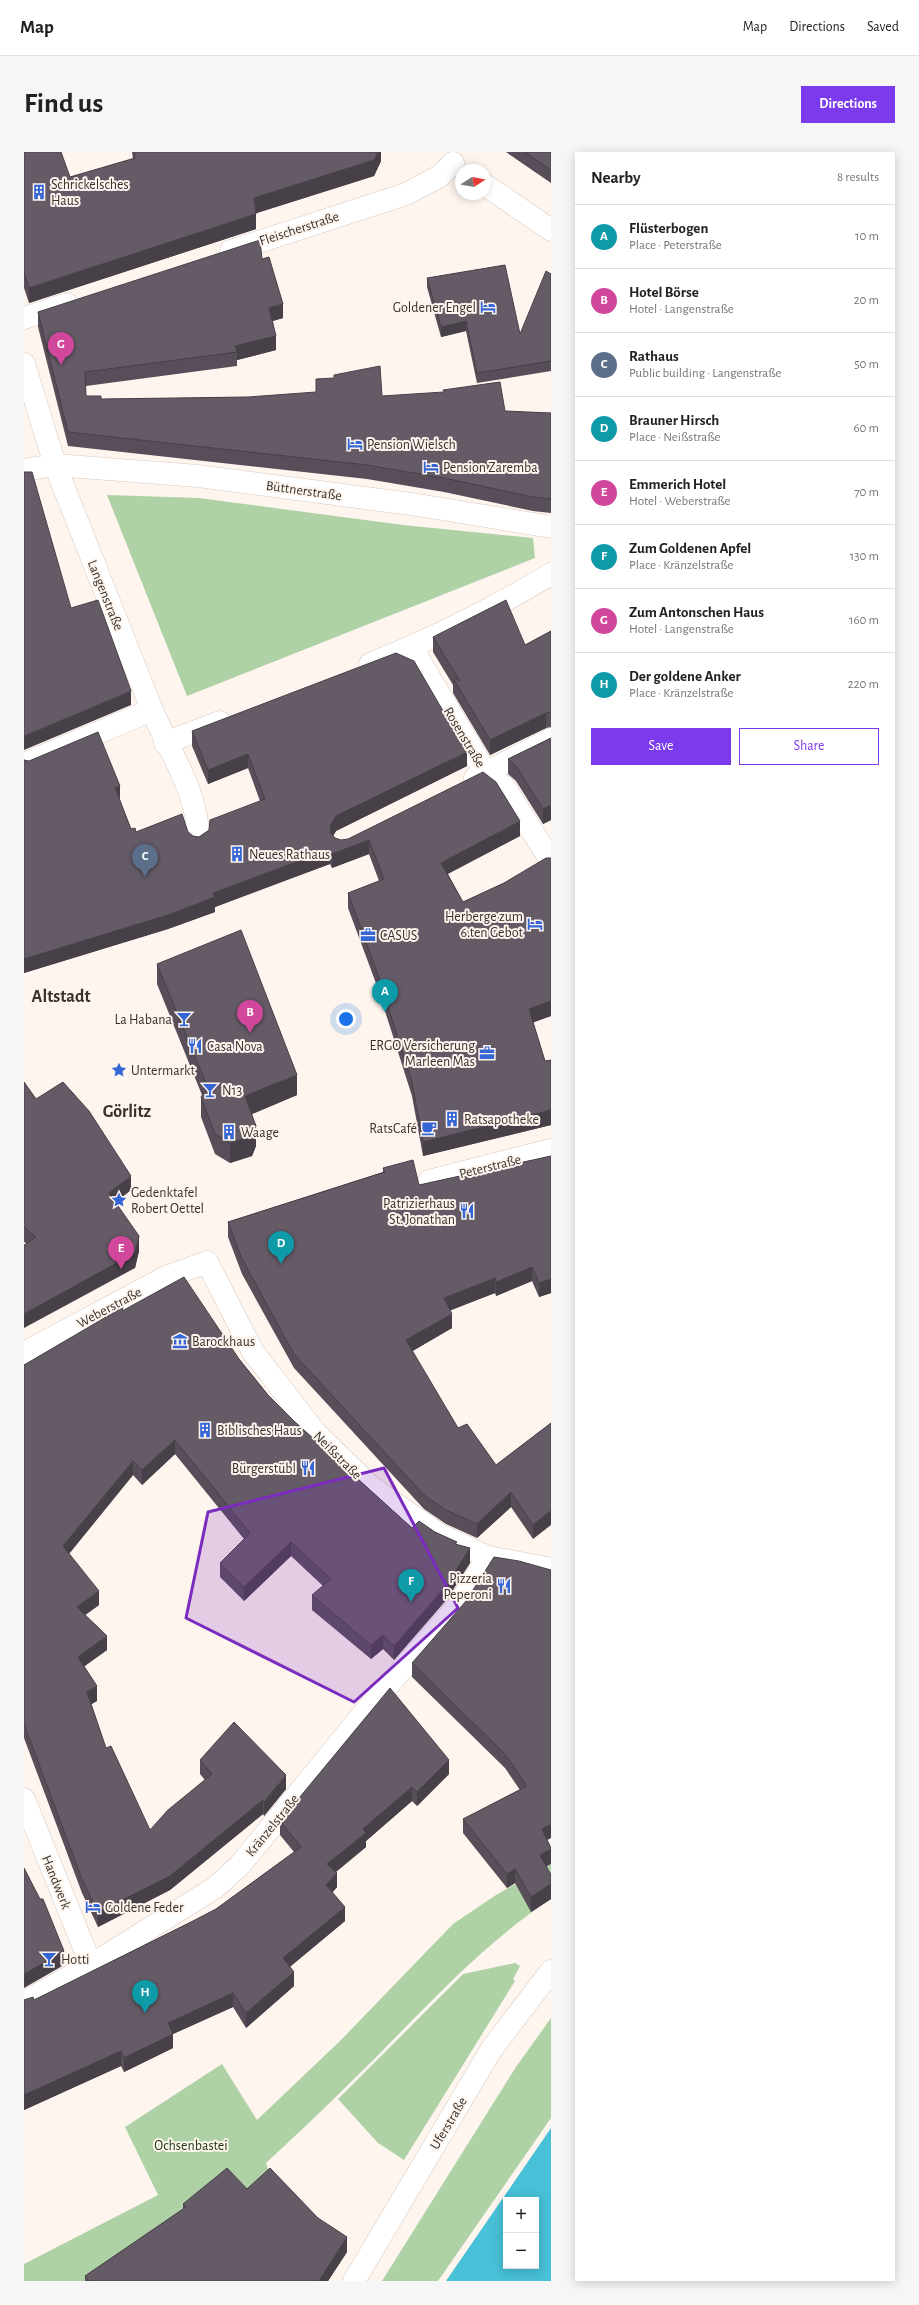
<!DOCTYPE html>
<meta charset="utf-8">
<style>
:root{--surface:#fff;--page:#f6f6f6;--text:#222;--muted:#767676;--line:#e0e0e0;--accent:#7c3aed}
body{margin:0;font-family:"Alegreya Sans",sans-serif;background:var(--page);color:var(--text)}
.controls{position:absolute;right:12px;bottom:12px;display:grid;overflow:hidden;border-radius:0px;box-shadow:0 2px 10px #0003}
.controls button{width:36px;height:36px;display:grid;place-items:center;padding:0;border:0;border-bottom:1px solid var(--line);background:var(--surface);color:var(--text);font:20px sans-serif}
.compass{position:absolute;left:431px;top:12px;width:36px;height:36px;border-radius:50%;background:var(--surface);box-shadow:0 2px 10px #0003;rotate:79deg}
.you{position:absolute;left:322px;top:867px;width:14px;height:14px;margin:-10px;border:3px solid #fff;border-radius:50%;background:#1a73e8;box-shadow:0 0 0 6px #1a73e833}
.badge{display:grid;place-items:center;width:26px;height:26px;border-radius:50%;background:var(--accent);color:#fff;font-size:13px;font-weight:700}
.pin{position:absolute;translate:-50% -33px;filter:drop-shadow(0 1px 2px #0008)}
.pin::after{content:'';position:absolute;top:21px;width:14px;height:12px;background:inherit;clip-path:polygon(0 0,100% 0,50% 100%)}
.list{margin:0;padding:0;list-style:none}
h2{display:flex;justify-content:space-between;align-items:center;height:52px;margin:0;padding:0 16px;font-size:17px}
h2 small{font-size:13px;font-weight:400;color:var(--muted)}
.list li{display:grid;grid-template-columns:26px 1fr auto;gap:12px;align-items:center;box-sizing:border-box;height:64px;padding:0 16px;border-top:1px solid var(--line)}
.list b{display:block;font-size:15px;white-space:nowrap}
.list p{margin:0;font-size:13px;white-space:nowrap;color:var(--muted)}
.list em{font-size:13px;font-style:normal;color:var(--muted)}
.actions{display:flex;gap:8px;padding:12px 16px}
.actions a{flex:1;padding:9px 0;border:1px solid var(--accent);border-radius:0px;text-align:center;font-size:14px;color:var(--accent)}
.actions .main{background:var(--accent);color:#fff}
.map{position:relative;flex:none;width:527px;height:2129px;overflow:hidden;border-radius:0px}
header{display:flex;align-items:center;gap:24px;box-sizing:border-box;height:56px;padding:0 20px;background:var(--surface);border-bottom:1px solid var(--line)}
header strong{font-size:19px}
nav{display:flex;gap:22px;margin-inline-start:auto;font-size:14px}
.intro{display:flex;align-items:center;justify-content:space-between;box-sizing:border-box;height:96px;padding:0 24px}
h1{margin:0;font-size:28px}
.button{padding:10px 18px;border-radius:0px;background:var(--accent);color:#fff;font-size:14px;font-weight:700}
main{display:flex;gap:24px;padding:0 24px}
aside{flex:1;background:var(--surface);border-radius:0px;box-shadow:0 2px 10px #0003}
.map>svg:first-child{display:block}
.green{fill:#afd1a6}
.water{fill:#47c0d8;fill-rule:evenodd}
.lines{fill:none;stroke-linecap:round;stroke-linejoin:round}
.minor-casing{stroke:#d8c9bf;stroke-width:23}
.minor{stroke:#fff;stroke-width:22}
.wall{fill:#574e59}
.shaded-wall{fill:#474048}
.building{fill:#655b67;stroke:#474048}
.marked{fill:#7b2cbf;fill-opacity:0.2;stroke:#7b2cbf;stroke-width:3;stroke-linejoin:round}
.labels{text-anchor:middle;stroke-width:4;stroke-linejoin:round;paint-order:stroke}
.poi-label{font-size:14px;fill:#37322e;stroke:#fef5ee;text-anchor:start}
.street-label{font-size:14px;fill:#37322e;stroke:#fef5ee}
.park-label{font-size:14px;fill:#16390a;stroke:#fef5ee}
.district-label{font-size:18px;font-weight:bold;fill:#37322e;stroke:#fef5ee}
</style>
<header>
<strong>Map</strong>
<nav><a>Map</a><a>Directions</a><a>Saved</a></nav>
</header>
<div class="intro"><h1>Find us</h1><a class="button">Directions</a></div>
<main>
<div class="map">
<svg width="527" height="2129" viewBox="0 0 527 2129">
<rect width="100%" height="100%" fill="#fef5ee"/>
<path class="green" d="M83,343L175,346L379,373L509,386L511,406L163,544Z
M527,1712V1747C451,1797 393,1866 328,1929C300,1957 271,1984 242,2011L247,2025L74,2129H0V2112L134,2043L101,1975L198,1912L233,1968L317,1888L429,1772L472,1743Z
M491,1811L496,1814L489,1827L491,1829L380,2008L354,1991L314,1947L439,1822Z
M527,1866V1966L414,2129H358L492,1915Z"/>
<path class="water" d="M527,1976V2129H422ZM482,2048H512V2114H482Z"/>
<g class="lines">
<g class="minor-casing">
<path id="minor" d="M461,33L527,78
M207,99L382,42L416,24L429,11
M0,166L43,152
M0,212L31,313L128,558C145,599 175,642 174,687
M0,318L31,313L174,324L394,353L527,375
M388,496L462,621L481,636L527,709
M346,512C409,487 469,457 527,422
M141,591L196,570
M0,612L128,558
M451,626L527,587
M405,1029L527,998
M0,1201L142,1125L183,1110L229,1200L291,1280L347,1335L416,1383L464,1405L527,1417
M447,1433L464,1405
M0,1647L67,1813
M0,1850L67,1813L192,1735L216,1713L344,1556L433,1455L445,1436
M330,2129L467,1898L527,1819"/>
</g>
<use href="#minor" class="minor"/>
</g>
<path class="wall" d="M0,0L46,25L109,7L108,0H357V9L350,24L232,61V77L5,151L0,136Z
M482,0H527V31Z
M238,107L259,166L249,169L252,198L213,208V214L62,234V244L77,247L358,244L481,259L527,261V361L509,359L420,340L343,327L44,294L14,175V160Z
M527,122V219L453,231L442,179L417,185L403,135V126L496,182Z
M527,479V575L522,576L466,603L429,541V533L409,500V485L501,493Z
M168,579L443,614L312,679L309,684L311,686L317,688L496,684L424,722L439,750L480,731L527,706V864L509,870L521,909L527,908V973L399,1004L388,944L353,834L324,756V741L355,729L345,702L308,716L306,712L267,726L191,755V760L144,777L0,821V608L96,648L107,677L112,680H164L169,684L175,685L236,649L224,616L184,632L168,594Z
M527,586V668L519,672L492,629L484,622V607Z
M133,812L273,943L228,962L232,994L228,1004L206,1011L191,1002L177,965V945L178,943L133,832Z
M0,930L12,947L107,1038L92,1050L115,1099L111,1116L2,1091L0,1090Z
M527,1004V1141L515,1145L508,1129L472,1144L471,1141L426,1158L428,1176L388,1199L434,1276L472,1313L527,1271L509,1387L487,1355L453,1386L422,1372L400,1357L270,1216L218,1122L204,1085V1070L359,1020V1016L395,1033Z
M99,1159L215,1207L244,1243L270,1269L388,1376L411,1380L433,1392L446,1411L423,1447L370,1508L359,1497L347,1507L288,1458V1443L299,1434L267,1404L220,1449L196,1425V1411L220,1387L151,1302L118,1333L109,1323L45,1402L75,1453L61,1463L83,1498L60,1514L73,1549L67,1552L82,1596L126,1678L181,1628L176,1622V1608L262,1637L240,1664L239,1662L146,1738L74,1775L58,1741L0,1586V1213Z
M527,1418L523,1688L522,1714L527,1723V1747L507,1760L491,1731L483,1736L439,1681V1667L496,1638L481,1616L388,1525V1511Z
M425,1622L393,1654L388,1649L342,1689V1695L312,1720L313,1735L308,1741L321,1769L266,1815L270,1834L222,1876L209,1855L149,1882V1896L100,1920L97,1914L0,1958V1848H10L169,1769L192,1757L270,1700L256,1683V1669Z
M223,2037L323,2100L304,2129H61V2124L159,2057V2052Z"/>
<path class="shaded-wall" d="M354,0H357V9L350,24L230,62V46Z
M232,62V77L5,151V136Z
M259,152V166L245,170V156Z
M442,169V179L417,185V175Z
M252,184V198L213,208V200L211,194Z
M107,539V553L0,598V584Z
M522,561V576L466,603V588Z
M443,600V614L312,679L306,689V674L312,664Z
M224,602V616L184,632V618Z
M96,634V648L91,636Z
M527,653V668L519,672V657Z
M496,669V684L417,725V711Z
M345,688V702L308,716V702Z
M306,698V712L191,755V760L144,777L0,821V807L189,741Z
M527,849V864L505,872V857Z
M273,923V943L221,965V944Z
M527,958V973L399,1004V990Z
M232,974V994L228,1004L206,1011V991Z
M107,1024V1038L85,1055V1041Z
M115,1084V1099L111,1116L0,1176V1162Z
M508,1115V1129L472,1144V1130Z
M471,1126V1141L420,1161V1146Z
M527,1127V1141L515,1145V1131Z
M428,1162V1176L382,1203V1188Z
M151,1288V1302L118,1333V1318Z
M109,1309V1323L39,1409V1394Z
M487,1340V1355L453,1386V1372Z
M527,1358V1373L509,1387V1373Z
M267,1390V1404L220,1449V1435Z
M446,1396V1411L423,1447L370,1508V1494Z
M75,1439V1453L53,1469V1455Z
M359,1483V1497L347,1507V1493Z
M83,1484V1498L54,1519V1505Z
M73,1534V1549L63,1555V1540Z
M425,1608V1622L393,1654V1640Z
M262,1623V1637L240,1664V1650Z
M388,1635V1649L342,1689V1695L303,1727V1712L339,1677Z
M239,1648V1662L146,1738L74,1775V1760Z
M527,1672V1686L518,1691V1677Z
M527,1697V1712L516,1718V1703Z
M491,1717V1731L483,1736V1722Z
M313,1721V1735L302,1748V1733Z
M527,1732V1747L507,1760V1745Z
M321,1755V1769L259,1820V1806Z
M40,1799V1813L0,1836V1822Z
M270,1820V1834L222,1876V1861Z
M209,1841V1855L149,1882V1896L100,1920V1906L144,1871Z
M97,1899V1914L0,1958V1943Z
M323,2085V2100L304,2129H295Z"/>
<path class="building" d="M0,0H37L46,25L111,6L110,0H354L350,8L230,46L232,62L5,136L0,121Z
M501,0H527V18Z
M236,88L238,107L245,105L259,152L245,156L252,184L211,194L213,200L61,220L62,244H77V247L224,245L292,240V227L310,226V223L356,214L358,244L420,240L419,238L476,230L481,259L527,261V347L509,345L420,326L343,313L44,280L14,160Z
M481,113L496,182L522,119L527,122V209L453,221L442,169L417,175L403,126Z
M0,320H8L47,456L74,448L107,539L0,584Z
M482,448L501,493L527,479V560L522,561L466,588L429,526L436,529L409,485Z
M372,501L390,509L443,600L312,664L306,674L307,681L311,686L317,688L324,687L459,620L472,630L496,669L417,711L439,750L480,731L522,706H527V849L505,857L521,909L527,908V958L399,990L388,930L353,820L324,741L360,727L345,688L308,702L306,698L267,712L189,741L191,745L144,763L0,807V608L5,609L74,580L96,634L91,636L107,677L111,676L112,680L158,662L164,680L169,684L175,685L185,678L186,668L241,647L224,602L184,618L168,579Z
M527,586V653L519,657L492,614L484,607Z
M217,778L273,923L221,944L232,974L228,984L206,991L191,982L177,945L184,936L133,812Z
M0,930L12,947L39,930L65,959L107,1024L85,1041L115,1084L111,1101L0,1162V1093L12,1085L0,1075Z
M527,1004V1099L526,1100L527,1101V1127L515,1131L508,1115L472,1130L471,1126L420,1146L428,1162L382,1188L434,1276L443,1272L472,1313L527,1271V1358L509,1373L487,1340L453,1372L422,1358L400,1343L270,1202L218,1107L204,1070L361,1020L359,1016L389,1008L395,1033Z
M160,1125L215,1207L244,1243L270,1269L388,1376L395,1369L411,1380L433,1390L431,1392L446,1396L423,1433L370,1494L359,1483L347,1493L288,1443L307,1427L267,1390L220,1435L196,1411L226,1381L151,1288L118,1318L109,1309L39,1394L75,1439L53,1455L83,1484L54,1505L73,1534L63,1540L82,1596L87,1594L126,1678L144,1658L188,1622L176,1608L210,1570L262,1623L240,1650L239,1648L146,1724L74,1760L58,1727L0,1572V1213L99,1155L98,1159Z
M470,1405L495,1409L527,1418V1672L518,1677L527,1696V1697L516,1703L527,1723V1732L507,1745L491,1717L483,1722L439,1667L503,1634L481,1602L388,1511L442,1449Z
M366,1536L425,1608L393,1640L388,1635L339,1677L342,1681L303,1712L313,1721L302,1733L321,1755L259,1806L270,1820L222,1861L209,1841L144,1871L149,1882L100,1906L97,1899L0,1943V1848L9,1845L10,1848L169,1769L192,1757L277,1695L256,1669Z
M0,1716L16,1747H19L40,1799L0,1822Z
M203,2016L223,2037L246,2016L294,2066L323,2085L295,2129H65L61,2124L162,2055L159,2052Z"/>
<path class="marked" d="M360,1316L434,1456L330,1550L162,1466L184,1360Z"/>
<defs>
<g id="building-bare" transform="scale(1.2)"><path d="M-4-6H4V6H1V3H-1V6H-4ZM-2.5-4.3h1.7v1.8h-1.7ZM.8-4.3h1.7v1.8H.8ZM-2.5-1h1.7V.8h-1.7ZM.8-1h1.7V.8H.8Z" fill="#3566d5" stroke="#fef5ee" stroke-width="2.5" paint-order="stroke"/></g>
<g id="hotel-bare" transform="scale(1.2)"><path d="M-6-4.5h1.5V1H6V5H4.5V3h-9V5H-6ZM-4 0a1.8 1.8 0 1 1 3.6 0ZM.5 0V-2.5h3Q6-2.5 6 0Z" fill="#3566d5" stroke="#fef5ee" stroke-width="2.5" paint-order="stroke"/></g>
<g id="office-bare" transform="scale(1.2)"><path d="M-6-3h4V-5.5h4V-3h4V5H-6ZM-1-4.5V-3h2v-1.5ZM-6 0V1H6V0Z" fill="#3566d5" stroke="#fef5ee" stroke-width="2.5" paint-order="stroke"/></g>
<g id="bar-bare" transform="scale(1.2)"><path d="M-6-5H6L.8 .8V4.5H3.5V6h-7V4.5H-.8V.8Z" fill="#3566d5" stroke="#fef5ee" stroke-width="2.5" paint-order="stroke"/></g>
<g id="restaurant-bare" transform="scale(1.2)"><path d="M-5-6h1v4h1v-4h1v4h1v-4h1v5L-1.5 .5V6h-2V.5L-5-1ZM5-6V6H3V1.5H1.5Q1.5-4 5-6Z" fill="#3566d5" stroke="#fef5ee" stroke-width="2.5" paint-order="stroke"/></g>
<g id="sight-bare" transform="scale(1.2)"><path d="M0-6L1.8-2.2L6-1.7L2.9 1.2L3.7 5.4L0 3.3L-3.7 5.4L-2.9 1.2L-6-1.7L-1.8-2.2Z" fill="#3566d5" stroke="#fef5ee" stroke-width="2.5" paint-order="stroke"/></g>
<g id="cafe-bare" transform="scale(1.2)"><path d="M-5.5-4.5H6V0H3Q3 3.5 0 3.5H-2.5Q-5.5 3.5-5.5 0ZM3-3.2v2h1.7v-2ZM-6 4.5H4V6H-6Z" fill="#3566d5" stroke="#fef5ee" stroke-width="2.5" paint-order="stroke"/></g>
<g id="museum-bare" transform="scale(1.2)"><path d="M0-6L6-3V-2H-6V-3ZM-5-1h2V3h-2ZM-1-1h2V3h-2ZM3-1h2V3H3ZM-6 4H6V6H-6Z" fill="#3566d5" stroke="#fef5ee" stroke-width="2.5" paint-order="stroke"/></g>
</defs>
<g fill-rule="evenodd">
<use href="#building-bare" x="15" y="40"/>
<use href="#hotel-bare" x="464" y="155"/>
<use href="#hotel-bare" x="331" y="292"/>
<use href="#hotel-bare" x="407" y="315"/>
<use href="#building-bare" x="213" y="702"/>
<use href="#hotel-bare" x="511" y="772"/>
<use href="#office-bare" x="344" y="783"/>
<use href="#bar-bare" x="160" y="867"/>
<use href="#restaurant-bare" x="171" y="894"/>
<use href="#office-bare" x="463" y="901"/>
<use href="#sight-bare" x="95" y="918"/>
<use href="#bar-bare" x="186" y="938"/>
<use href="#building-bare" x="428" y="967"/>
<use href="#cafe-bare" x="405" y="976"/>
<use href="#building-bare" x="205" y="980"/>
<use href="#sight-bare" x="95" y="1048"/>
<use href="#restaurant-bare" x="443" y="1059"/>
<use href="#museum-bare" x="156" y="1189"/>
<use href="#building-bare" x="181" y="1278"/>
<use href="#restaurant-bare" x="284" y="1316"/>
<use href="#restaurant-bare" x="480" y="1434"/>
<use href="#hotel-bare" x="69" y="1755"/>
<use href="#bar-bare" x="25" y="1807"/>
</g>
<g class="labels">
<g class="poi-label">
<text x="27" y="37">Schrickelsches<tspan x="27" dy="16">Haus</tspan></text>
<text x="452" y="160" text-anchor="end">Goldener Engel</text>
<text x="343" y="297">Pension Wielsch</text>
<text x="419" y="320">Pension Zaremba</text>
<text x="225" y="707">Neues Rathaus</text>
<text x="499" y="769" text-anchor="end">Herberge zum<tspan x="499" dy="16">6.ten Gebot</tspan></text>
<text x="356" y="788">CASUS</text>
<text x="148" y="872" text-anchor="end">La Habana</text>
<text x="451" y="898" text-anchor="end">ERGO Versicherung<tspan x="451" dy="16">Marleen Mas</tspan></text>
<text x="183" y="899">Casa Nova</text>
<text x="107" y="923">Untermarkt</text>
<text x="198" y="943">N13</text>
<text x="440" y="972">Ratsapotheke</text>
<text x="393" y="981" text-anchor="end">RatsCafé</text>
<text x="217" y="985">Waage</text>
<text x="107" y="1045">Gedenktafel<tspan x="107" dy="16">Robert Oettel</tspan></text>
<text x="431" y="1056" text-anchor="end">Patrizierhaus<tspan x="431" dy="16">St. Jonathan</tspan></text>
<text x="168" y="1194">Barockhaus</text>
<text x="193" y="1283">Biblisches Haus</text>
<text x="272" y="1321" text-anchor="end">Bürgerstübl</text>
<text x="468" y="1431" text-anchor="end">Pizzeria<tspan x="468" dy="16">Peperoni</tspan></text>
<text x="81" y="1760">Goldene Feder</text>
<text x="37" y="1812">Hotti</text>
</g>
<g class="street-label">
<text transform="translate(275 76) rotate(-18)" y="5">Fleischerstraße</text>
<text transform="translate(280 338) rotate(8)" y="5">Büttnerstraße</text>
<text transform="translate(82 443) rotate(68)" y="5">Langenstraße</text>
<text transform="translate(441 585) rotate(59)" y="5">Rosenstraße</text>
<text transform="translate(466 1014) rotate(-14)" y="5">Peterstraße</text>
<text transform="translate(85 1155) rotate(-28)" y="5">Weberstraße</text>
<text transform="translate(314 1303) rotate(45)" y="5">Neißstraße</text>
<text transform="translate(248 1673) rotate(-51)" y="5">Kränzelstraße</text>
<text transform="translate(33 1730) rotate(68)" y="5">Handwerk</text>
<text transform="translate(424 1971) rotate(-59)" y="5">Uferstraße</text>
</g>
<g class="park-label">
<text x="167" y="1998">Ochsenbastei</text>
</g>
<g class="district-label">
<text x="37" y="850">Altstadt</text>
<text x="103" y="965">Görlitz</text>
</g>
</g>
</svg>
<div class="controls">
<button>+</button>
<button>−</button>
</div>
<svg class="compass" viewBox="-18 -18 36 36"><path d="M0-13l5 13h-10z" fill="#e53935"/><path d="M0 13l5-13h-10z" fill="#767676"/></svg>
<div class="you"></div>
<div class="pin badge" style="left:361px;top:860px;background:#0f9aa8">A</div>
<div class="pin badge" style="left:226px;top:881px;background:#d1479c">B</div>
<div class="pin badge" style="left:121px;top:725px;background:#5c6f8a">C</div>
<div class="pin badge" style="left:257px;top:1112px;background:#0f9aa8">D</div>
<div class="pin badge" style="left:97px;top:1117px;background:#d1479c">E</div>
<div class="pin badge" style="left:387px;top:1450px;background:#0f9aa8">F</div>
<div class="pin badge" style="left:37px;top:213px;background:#d1479c">G</div>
<div class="pin badge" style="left:121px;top:1861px;background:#0f9aa8">H</div>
</div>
<aside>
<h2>Nearby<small>8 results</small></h2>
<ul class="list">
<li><span class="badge" style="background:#0f9aa8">A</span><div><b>Flüsterbogen</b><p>Place · Peterstraße</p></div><em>10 m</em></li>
<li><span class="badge" style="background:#d1479c">B</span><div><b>Hotel Börse</b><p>Hotel · Langenstraße</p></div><em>20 m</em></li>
<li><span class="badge" style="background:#5c6f8a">C</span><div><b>Rathaus</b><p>Public building · Langenstraße</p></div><em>50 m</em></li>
<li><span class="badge" style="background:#0f9aa8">D</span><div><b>Brauner Hirsch</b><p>Place · Neißstraße</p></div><em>60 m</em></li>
<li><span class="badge" style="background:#d1479c">E</span><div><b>Emmerich Hotel</b><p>Hotel · Weberstraße</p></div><em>70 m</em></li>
<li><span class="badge" style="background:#0f9aa8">F</span><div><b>Zum Goldenen Apfel</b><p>Place · Kränzelstraße</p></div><em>130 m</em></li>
<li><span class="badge" style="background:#d1479c">G</span><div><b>Zum Antonschen Haus</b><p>Hotel · Langenstraße</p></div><em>160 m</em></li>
<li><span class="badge" style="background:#0f9aa8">H</span><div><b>Der goldene Anker</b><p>Place · Kränzelstraße</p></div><em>220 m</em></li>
</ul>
<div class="actions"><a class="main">Save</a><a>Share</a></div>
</aside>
</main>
